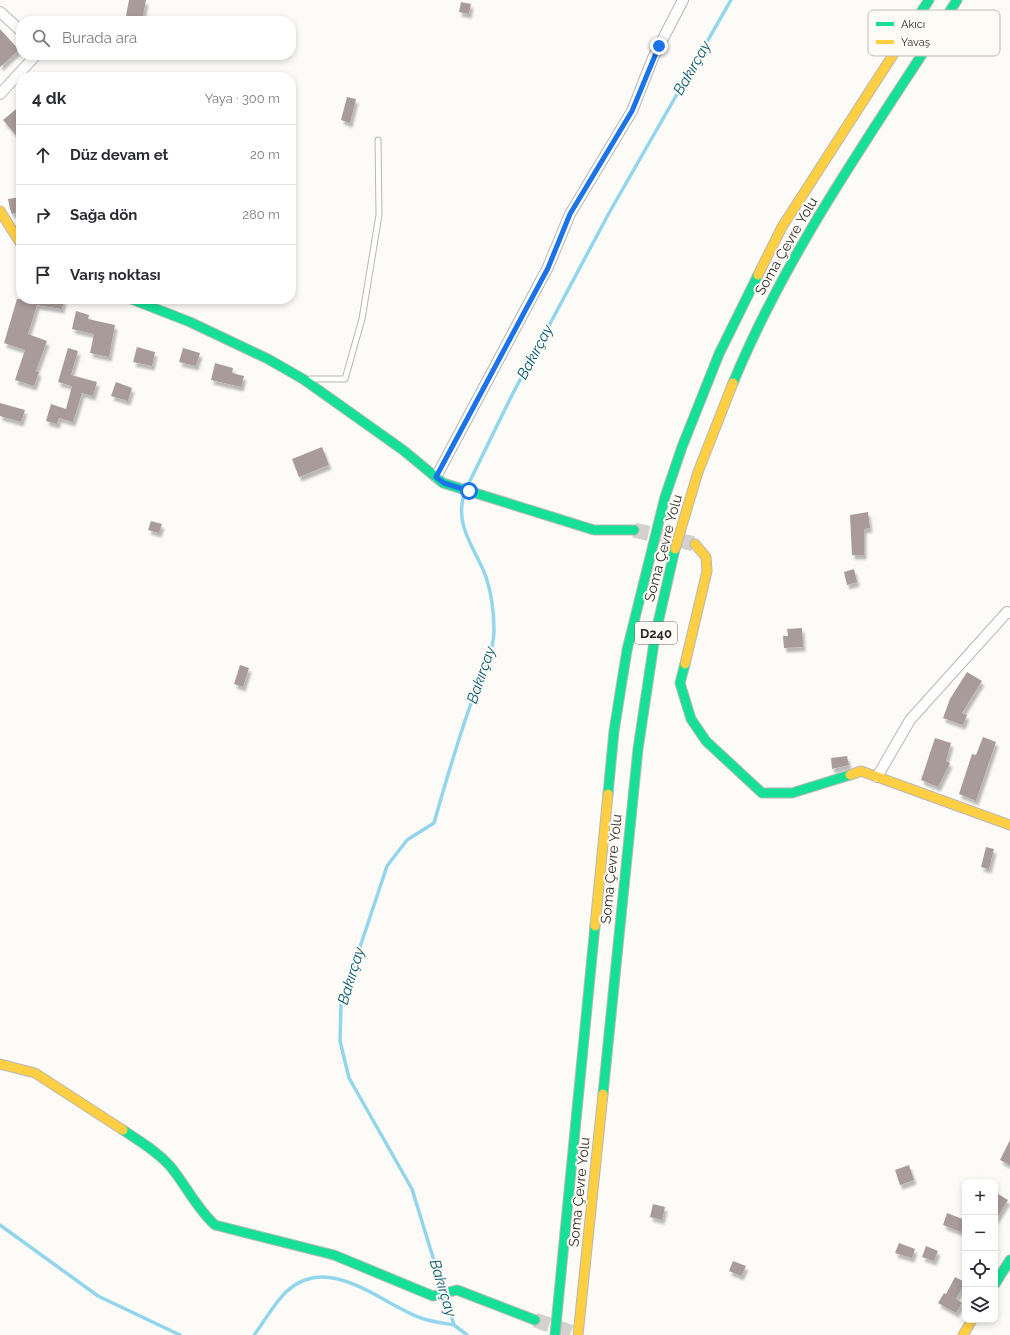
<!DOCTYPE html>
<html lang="tr">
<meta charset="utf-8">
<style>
:root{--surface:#fff;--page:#f7f7f7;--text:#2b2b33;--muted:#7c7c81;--line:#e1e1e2}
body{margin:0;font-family:Raleway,sans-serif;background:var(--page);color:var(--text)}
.controls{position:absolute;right:12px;bottom:12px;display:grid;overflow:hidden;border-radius:8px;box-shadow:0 2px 6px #0003}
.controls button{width:36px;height:36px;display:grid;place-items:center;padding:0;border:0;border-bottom:1px solid var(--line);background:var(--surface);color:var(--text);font:20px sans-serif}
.stop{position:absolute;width:12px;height:12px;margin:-9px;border:3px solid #1a73e8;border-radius:50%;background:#fff}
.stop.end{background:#1a73e8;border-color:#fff;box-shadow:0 1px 4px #0008}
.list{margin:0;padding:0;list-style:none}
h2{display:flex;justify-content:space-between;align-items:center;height:52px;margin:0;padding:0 16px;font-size:17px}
h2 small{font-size:13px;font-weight:400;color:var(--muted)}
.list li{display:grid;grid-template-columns:26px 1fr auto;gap:12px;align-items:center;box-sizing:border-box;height:60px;padding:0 16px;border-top:1px solid var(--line)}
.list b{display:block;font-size:15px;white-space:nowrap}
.list em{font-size:13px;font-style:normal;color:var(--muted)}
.icon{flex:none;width:22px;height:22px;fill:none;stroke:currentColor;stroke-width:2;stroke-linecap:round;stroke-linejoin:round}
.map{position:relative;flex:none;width:1010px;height:1335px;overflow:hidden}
.search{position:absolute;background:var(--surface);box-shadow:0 2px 6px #0003;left:16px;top:16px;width:280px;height:44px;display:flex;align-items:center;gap:10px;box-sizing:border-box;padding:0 14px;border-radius:16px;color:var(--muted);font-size:15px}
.panel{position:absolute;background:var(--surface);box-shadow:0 2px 6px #0003;left:16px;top:72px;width:280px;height:232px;border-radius:16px}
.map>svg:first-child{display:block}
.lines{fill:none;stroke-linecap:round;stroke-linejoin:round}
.stream{stroke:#93d5eb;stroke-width:3.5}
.building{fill:#a99b99;filter:url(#shadow)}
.secondary-tunnel{stroke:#d3d1cf;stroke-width:15;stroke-dasharray:15 8;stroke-linecap:butt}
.lane-casing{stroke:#b7b6b4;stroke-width:7}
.street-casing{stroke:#b7b6b4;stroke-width:12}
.fast-casing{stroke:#b7b6b4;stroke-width:11}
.slow-casing{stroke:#b7b6b4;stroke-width:11}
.lane{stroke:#fffefe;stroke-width:5}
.street{stroke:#fffefe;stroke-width:10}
.fast{stroke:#16e098;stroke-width:9}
.slow{stroke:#ffcf43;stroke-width:9}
.route{stroke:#1a73e8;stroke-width:5}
.labels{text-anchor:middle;stroke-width:4;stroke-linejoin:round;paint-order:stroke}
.shield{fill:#fefbf7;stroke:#6b6967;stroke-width:1}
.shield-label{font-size:13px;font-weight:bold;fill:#2c2b29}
.street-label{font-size:14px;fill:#2c2b29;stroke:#fefbf7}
.water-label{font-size:15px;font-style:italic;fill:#00576d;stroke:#fefbf7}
.key{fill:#fefbf7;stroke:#bfbdb9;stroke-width:1}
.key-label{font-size:11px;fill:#2c2b29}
</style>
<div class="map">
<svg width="1010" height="1335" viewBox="0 0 1010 1335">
<defs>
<filter id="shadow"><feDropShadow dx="2.5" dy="4.5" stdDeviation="1" flood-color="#0004"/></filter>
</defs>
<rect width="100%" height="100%" fill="#fdfbf8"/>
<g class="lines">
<path class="stream" d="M467,487L512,395L609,213L731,0
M0,1225L98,1296L180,1335
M443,1290L412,1189L349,1078L340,1041L341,1004L387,866L407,840L434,823C445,784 456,747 469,709C478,684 493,658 494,631C494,613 492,595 486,577C476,549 454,527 464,494
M445,1296L454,1325L467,1335
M254,1335C265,1321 274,1303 287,1291C330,1253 380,1303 421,1318C432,1322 443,1323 454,1325"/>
</g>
<path class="building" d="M129,0H146L142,21H125Z
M461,2L471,4L469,14L459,12Z
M0,29L19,50L0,67Z
M347,97L356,99L350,123L341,120Z
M21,105V141L3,120Z
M21,197V212L12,214L10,209L8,199Z
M17,299H64L62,309L37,305L28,334L47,341L36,371L39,372L34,386L15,380L25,350L4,343Z
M76,311L89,315L88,319L115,325L109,357L90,353L94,334L72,329Z
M137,347L155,352L152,366L133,362Z
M68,348L78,351L71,375L97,382L93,396L82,393L73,422L59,418L57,424L46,421L51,404L66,409L72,386L58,382Z
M183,348L200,353L196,366L179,362Z
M215,363L233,368L232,373L244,376L241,387L211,380Z
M116,382L132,388L128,401L111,396Z
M0,403L25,410L21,422L0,416Z
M322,447L329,465L299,477L292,459Z
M868,512L870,528L864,529V555H852L850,515Z
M151,521L162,524L159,533L148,530Z
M854,569L857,582L847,585L844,572Z
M802,628L803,647L784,648L783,636H788L787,629Z
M240,665L249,668L243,687L234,684Z
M967,672L982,681L962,713L967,715L963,725L943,718L950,699Z
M983,737L996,742L976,801L959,794L972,754L976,755Z
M935,738L951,743L946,761L950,763L938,787L921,780Z
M847,756L849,765L832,769L831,758Z
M986,847L994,849L989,869L981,867Z
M1010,1140V1165L1000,1160Z
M909,1165L914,1180L900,1185L895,1170Z
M995,1192L1008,1200L995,1221Z
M653,1204L665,1207L662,1220L650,1217Z
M947,1213L965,1220V1225L961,1232L943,1225Z
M899,1243L915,1249L912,1258L895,1253Z
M926,1246L938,1251L934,1261L922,1257Z
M733,1261L746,1266L741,1276L729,1271Z
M955,1277L965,1282L956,1299L962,1303L956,1313L938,1303L944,1293L946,1294Z"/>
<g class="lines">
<path class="secondary-tunnel" d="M634,530L695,544
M535,1320L579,1335"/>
<g class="lane-casing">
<path id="lane" d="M310,379H345L362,319L379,215L378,140"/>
</g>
<g class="street-casing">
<path id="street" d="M0,12L21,31
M0,94L36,55
M436,477L548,267L570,214L632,111L653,58L683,0
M877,777L910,720L1007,612L1010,613"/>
</g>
<g class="fast-casing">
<path id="fast" d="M900,44L929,0
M131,299L190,322L268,359L303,379L403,450L443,483L594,530H634
M733,383C790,245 878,125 957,0
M685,664L680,683L691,719L706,741L762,793H792L850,775
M608,794L614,731L627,650L665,497L682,447L719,354L758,275
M603,1094L638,749L655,636L675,549
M123,1130C139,1141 157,1151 170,1166C186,1185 196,1208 215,1225L334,1255L433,1296L457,1290L535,1320
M995,1284L1010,1260
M555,1335L595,926"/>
</g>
<g class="slow-casing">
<path id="slow" d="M0,211L21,244
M758,275L782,227L900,44
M675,549L698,472L733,383
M685,664L707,571L706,557L695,544
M850,775L861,771L1010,825
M595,926L608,794
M0,1064L35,1073L123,1130
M578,1335L603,1094
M963,1335L972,1320"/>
</g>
<use href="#lane" class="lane"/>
<use href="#street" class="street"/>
<use href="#fast" class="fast"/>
<use href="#slow" class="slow"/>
</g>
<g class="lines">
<path class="route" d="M469,491L444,483L436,477L548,268L570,214L632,111L659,46"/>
</g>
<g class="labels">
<rect class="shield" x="635" y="622" width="42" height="22" rx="3"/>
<g class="shield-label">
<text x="656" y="638">D240</text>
</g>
<g class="street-label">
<text transform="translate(786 246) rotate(-60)" y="5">Soma Çevre Yolu</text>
<text transform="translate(663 548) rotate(-75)" y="5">Soma Çevre Yolu</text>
<text transform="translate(611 869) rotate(-84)" y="5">Soma Çevre Yolu</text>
<text transform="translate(579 1192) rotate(-84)" y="5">Soma Çevre Yolu</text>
</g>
<g class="water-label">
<text transform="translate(692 68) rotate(-60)" y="5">Bakırçay</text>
<text transform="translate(535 352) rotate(-62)" y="5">Bakırçay</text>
<text transform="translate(481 675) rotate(-71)" y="5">Bakırçay</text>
<text transform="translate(351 976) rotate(-73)" y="5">Bakırçay</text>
<text transform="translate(443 1288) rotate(73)" y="5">Bakırçay</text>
</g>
</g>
<rect x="868" y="10" width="132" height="46" rx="6" class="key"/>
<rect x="876" y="22" width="18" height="4" fill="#16e098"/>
<rect x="876" y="40" width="18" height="4" fill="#ffcf43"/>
<g class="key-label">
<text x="901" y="28">Akıcı</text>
<text x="901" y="46">Yavaş</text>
</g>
</svg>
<div class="controls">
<button>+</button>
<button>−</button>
<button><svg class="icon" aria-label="locate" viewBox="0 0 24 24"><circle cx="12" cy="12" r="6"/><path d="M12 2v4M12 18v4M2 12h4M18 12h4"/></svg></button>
<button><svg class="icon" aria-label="layers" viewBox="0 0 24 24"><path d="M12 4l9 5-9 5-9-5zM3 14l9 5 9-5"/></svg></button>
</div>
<div class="stop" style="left:469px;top:491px"></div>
<div class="stop end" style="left:659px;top:46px"></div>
<div class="search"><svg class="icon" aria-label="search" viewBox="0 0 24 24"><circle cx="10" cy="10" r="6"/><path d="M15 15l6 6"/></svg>Burada ara</div>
<section class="panel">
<h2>4 dk<small>Yaya · 300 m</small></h2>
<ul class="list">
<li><svg class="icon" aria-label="ahead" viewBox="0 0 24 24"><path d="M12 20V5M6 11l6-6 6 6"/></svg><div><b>Düz devam et</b></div><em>20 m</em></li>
<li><svg class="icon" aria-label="right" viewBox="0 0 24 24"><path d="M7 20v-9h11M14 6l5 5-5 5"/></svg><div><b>Sağa dön</b></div><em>280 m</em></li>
<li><svg class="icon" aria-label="arrive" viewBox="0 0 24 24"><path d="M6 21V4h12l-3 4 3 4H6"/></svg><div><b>Varış noktası</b></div></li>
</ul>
</section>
</div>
